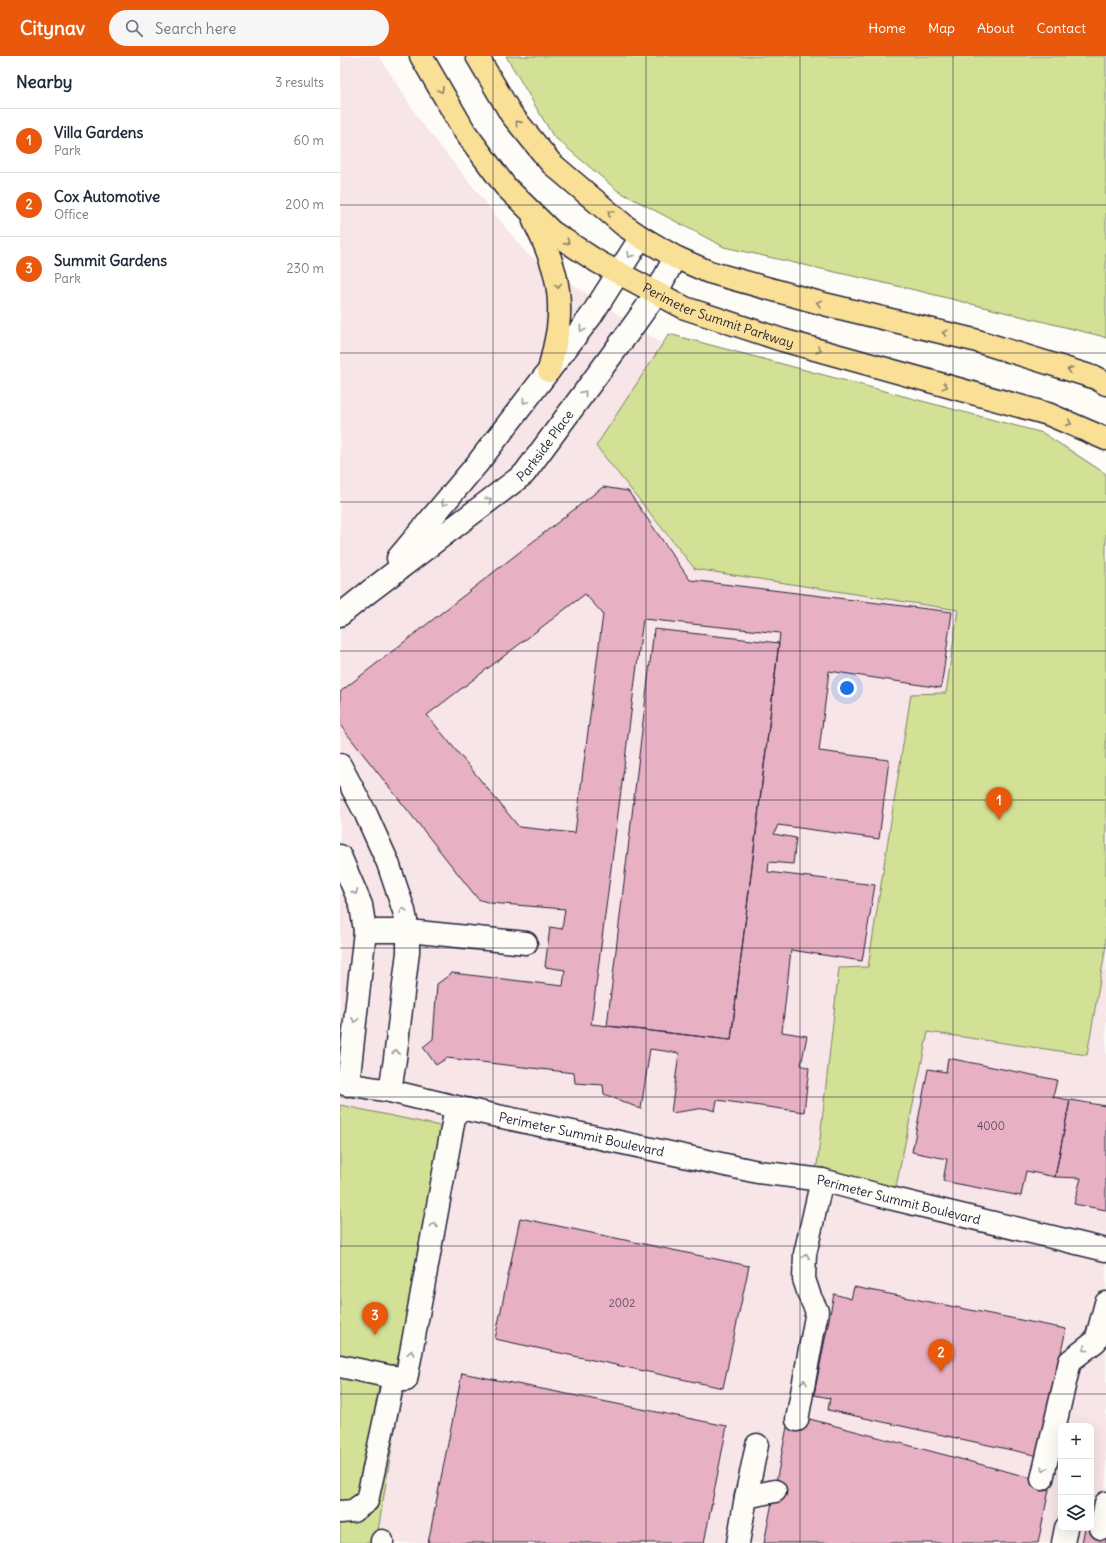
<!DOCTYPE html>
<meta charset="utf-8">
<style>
:root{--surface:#fff;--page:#f6f6f7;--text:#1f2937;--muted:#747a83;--line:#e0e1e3;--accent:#ea580c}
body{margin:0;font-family:Delius,sans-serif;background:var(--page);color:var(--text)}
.controls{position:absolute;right:12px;bottom:12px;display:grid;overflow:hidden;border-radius:8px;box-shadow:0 4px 16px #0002}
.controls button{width:36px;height:36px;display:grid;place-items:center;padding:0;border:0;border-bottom:1px solid var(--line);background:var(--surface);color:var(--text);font:20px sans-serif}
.you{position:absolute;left:507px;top:632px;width:14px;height:14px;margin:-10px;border:3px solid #fff;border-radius:50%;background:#1a73e8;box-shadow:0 0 0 6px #1a73e833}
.badge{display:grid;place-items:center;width:26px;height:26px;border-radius:50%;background:var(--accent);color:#fff;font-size:13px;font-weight:700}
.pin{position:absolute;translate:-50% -33px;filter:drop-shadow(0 1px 2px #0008)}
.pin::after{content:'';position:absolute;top:21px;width:14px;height:12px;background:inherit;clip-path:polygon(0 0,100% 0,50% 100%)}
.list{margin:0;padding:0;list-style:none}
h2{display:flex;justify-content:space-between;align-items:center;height:52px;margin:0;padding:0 16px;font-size:17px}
h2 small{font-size:13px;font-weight:400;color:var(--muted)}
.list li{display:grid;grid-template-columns:26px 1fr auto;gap:12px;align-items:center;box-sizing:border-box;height:64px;padding:0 16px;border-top:1px solid var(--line)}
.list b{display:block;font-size:15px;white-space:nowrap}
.list p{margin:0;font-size:13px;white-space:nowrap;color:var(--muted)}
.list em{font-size:13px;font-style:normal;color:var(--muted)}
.icon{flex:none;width:22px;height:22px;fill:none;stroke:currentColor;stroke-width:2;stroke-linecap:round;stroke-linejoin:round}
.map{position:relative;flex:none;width:766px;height:1487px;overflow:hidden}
header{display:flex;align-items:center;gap:24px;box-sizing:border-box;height:56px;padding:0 20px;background:var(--accent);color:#fff}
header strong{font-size:19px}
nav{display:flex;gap:22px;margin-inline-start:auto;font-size:14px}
.search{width:280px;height:36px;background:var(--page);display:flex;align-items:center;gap:10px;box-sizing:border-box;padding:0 14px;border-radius:22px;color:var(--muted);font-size:15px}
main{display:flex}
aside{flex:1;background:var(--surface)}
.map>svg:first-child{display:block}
.built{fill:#f7e5e7;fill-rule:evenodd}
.green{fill:#d2e195;stroke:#7a8268}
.building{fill:#e8b0c3;stroke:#22223b;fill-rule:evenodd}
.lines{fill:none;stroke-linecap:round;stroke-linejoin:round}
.minor-casing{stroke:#22223b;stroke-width:25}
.major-casing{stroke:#22223b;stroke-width:25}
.minor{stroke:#fdfcf7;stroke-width:22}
.major{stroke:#fadf96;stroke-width:22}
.oneway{stroke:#8e8068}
.oneway2{stroke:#9a9aa2}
.grid{fill:none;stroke:#22223b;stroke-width:1;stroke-opacity:0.55}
.labels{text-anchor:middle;stroke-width:4;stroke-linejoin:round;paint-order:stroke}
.number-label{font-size:11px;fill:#54465d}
.street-label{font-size:13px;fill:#22223b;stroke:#fdfcf7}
</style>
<header>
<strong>Citynav</strong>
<div class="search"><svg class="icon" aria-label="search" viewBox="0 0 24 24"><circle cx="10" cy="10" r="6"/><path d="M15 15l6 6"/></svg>Search here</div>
<nav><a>Home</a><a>Map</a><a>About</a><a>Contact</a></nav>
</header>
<main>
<aside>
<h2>Nearby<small>3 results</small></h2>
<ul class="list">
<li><span class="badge">1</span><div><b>Villa Gardens</b><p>Park</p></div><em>60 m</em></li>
<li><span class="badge">2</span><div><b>Cox Automotive</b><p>Office</p></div><em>200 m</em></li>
<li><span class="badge">3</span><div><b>Summit Gardens</b><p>Park</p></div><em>230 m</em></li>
</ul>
</aside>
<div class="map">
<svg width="766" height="1487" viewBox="0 0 766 1487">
<rect width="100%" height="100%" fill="#fdfcf7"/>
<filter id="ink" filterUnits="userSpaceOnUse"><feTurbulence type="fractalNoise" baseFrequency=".025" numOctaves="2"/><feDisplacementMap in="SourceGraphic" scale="8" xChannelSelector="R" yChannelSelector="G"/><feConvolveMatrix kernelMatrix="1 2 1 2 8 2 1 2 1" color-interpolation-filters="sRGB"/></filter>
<g filter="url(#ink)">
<path class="built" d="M0,0H39L80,65L186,197L340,300L725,389L766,417V1487H0ZM721,1370H751V1472H721Z"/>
<path class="green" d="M166,0H766V282L761,280L575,234L384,191L278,135L213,80Z
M329,278L703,377L766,418V890L747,999L588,976L553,1145L475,1128L499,912L528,911L571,638L606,637L618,554L355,513L256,390Z
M0,1049L105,1071L36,1487H0Z"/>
<path class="building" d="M263,431L288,435L350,524L612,556L601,632L489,615L479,695L549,704L539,783L438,769L434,778L456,782L453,808L429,806L428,816L535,829L522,905L451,894L442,976L467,980L461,1009L469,1012L464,1056L377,1044L375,1055L365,1052L331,1057L339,997L310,993L301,1053L264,1038L263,1029L235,1027L234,1017L107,1002L96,1009L83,991L93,983L97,928L112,917L223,930L225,914L205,911L210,871L222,873L225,853L150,847L138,843L0,669V636ZM245,538L263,558L235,777L179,771L87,659ZM303,563L440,577L391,984L251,968Z
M314,573L439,587L391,984L267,970Z
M608,1002L717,1024L713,1041L730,1044L715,1121L686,1115L681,1140L603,1125L607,1103L572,1096L588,1013L606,1016Z
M730,1044L766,1050V1154L734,1148L741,1122L715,1121Z
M180,1162L409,1210L383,1332L155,1283Z
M514,1231L726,1273L699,1400L488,1354L490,1342L474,1339L494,1238L511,1243Z
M122,1317L387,1370L364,1487H88Z
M462,1361L688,1421L711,1424L698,1487H424L447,1371Z
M745,1472L766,1473V1487H742Z"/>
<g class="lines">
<g class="minor-casing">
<g id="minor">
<path d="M58,502L137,408L251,260L301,181"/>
<path id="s1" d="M0,559L30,535L184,418L291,273L316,238L335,201"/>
<path d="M0,709L25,756L48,807L64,855L68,875V896L55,1003L50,1035"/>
<path d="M0,800L21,849L25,875L8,1029"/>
<path d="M25,875H68L186,887"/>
<path id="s2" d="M0,1027L50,1035L116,1051L418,1116L482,1124L550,1142L766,1194"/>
<path d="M0,1310L66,1324L116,1051"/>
<path d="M457,1364L477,1255L470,1241L464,1223L465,1198L482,1124"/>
<path d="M702,1423L730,1305L756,1285L766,1247"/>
<path d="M406,1441L435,1435"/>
<path d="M0,1456L13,1455L27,1445L54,1321"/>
<path d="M761,1472L766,1447"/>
<path d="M42,1485V1487"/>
<path d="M398,1487L406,1441L417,1389"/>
<path d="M723,1487L726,1472"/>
</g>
</g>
<g class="major-casing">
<g id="major">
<path id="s3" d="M81,0L125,76L165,130L212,176L258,206L345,252L442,284L708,358L766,383"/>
<path d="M137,0L171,58L211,107L285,170L301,181L335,201L369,216L484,248L634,284L756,322L766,328"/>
<path d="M194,165C212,202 223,231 218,272C216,286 212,301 209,315"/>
</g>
</g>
<use href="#minor" class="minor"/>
<use href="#major" class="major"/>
</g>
<defs><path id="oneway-chevron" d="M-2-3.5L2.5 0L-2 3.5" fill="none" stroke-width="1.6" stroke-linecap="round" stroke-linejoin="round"/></defs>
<g class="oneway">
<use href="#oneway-chevron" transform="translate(101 34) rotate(60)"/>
<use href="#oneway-chevron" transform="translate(178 67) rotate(-129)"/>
<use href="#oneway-chevron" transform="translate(270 157) rotate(-140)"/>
<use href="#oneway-chevron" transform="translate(227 186) rotate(33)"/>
<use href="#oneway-chevron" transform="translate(218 230) rotate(81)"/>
<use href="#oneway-chevron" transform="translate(479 247) rotate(-165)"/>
<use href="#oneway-chevron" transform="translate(605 277) rotate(-167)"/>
<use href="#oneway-chevron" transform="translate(479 294) rotate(16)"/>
<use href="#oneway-chevron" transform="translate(730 314) rotate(-163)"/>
<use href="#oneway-chevron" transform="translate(605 330) rotate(15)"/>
<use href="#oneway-chevron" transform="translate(729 367) rotate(24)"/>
</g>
<g class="oneway2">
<use href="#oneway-chevron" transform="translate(290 199) rotate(122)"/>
<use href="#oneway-chevron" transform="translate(242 273) rotate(127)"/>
<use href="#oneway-chevron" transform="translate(244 337) rotate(-53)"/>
<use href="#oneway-chevron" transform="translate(185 345) rotate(127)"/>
<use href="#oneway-chevron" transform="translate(149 444) rotate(-37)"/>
<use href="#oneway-chevron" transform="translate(104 447) rotate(130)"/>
<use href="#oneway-chevron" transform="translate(15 836) rotate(67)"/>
<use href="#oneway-chevron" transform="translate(63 854) rotate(-106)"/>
<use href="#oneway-chevron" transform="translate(15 964) rotate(98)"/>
<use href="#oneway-chevron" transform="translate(56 996) rotate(-84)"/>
<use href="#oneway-chevron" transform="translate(94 1169) rotate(-80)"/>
<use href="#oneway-chevron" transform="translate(466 1200) rotate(-83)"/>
<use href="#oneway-chevron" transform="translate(745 1293) rotate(142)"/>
<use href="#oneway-chevron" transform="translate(71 1297) rotate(-80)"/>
<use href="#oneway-chevron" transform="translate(464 1326) rotate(-80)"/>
<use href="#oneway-chevron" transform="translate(704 1413) rotate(103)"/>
</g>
</g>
<path class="grid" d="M153,0V1487M306,0V1487M460,0V1487M613,0V1487M0,149H766M0,297H766M0,446H766M0,595H766M0,744H766M0,892H766M0,1041H766M0,1190H766M0,1338H766"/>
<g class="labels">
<g class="number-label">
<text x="651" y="1074">4000</text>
<text x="282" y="1251">2002</text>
</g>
<g class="street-label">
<text dy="5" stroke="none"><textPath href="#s3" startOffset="408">Perimeter Summit Parkway</textPath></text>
<text dy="5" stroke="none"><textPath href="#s1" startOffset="267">Parkside Place</textPath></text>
<text dy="5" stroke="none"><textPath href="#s2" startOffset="247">Perimeter Summit Boulevard</textPath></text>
<text dy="5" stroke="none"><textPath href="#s2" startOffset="571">Perimeter Summit Boulevard</textPath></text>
</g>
</g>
</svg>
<div class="controls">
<button>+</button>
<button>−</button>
<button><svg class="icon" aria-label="layers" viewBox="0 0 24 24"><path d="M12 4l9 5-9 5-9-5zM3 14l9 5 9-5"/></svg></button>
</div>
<div class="you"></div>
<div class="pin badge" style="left:659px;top:764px">1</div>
<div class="pin badge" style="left:601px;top:1316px">2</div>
<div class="pin badge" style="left:35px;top:1279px">3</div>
</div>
</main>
